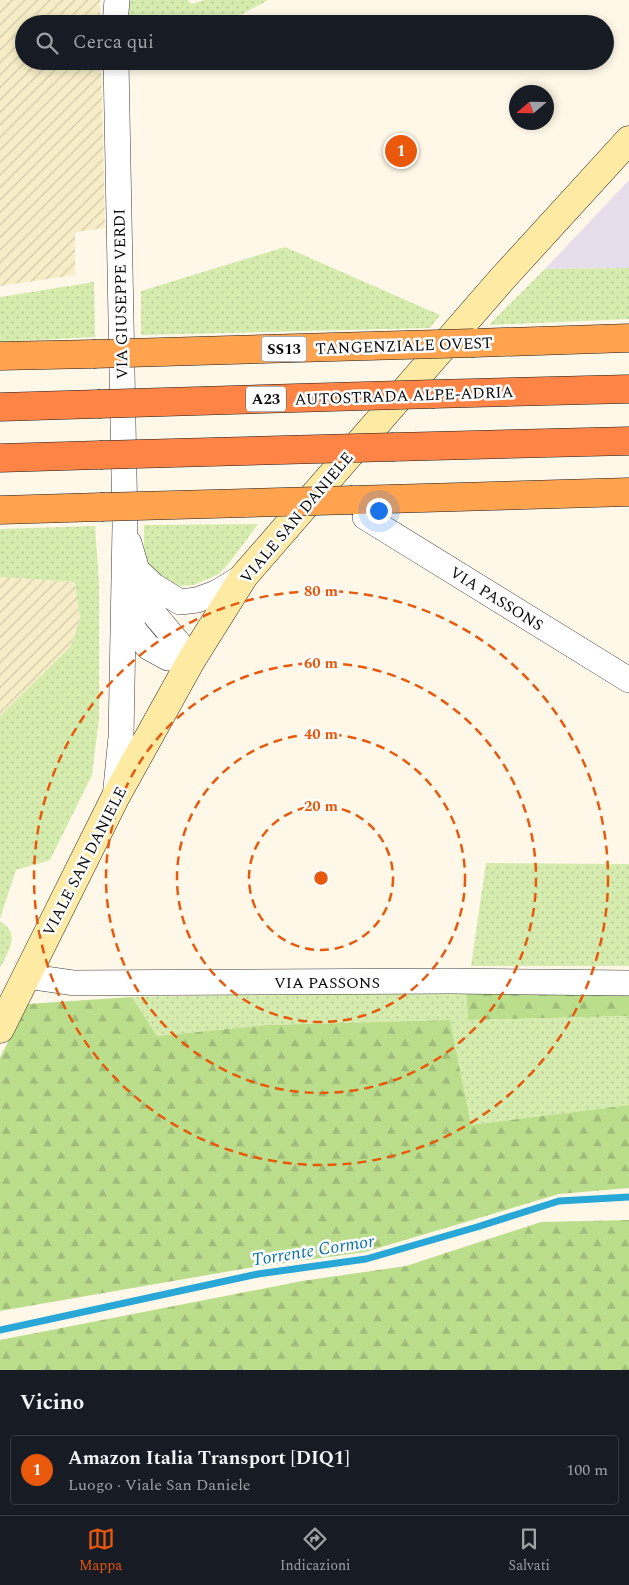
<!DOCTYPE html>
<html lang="it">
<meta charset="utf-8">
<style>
:root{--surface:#171b24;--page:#20242c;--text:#f1f3f6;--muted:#9ea1a6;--line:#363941;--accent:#ea580c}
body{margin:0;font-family:Spectral,serif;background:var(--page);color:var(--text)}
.compass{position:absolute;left:509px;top:85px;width:45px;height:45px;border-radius:50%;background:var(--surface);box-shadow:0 2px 8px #0003;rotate:250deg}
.you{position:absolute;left:378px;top:510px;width:18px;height:18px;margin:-12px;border:4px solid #fff;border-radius:50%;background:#1a73e8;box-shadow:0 0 0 8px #1a73e833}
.badge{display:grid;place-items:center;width:32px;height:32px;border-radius:50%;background:var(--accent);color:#fff;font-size:16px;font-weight:700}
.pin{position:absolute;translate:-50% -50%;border:2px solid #fff;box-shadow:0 1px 5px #0006}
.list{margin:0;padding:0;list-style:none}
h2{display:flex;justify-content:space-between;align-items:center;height:65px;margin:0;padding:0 20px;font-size:21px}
h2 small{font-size:16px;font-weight:400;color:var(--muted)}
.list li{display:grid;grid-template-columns:32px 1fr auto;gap:15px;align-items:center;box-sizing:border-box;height:70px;margin:0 10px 10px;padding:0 10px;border:1px solid var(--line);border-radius:5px}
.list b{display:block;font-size:19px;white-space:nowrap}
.list p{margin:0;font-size:16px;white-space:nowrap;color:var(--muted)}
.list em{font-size:16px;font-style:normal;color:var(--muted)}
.icon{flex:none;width:28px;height:28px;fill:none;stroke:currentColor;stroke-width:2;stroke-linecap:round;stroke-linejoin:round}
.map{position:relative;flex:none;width:629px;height:1370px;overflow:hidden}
.search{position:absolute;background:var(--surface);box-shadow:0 2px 8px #0003;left:15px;right:15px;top:15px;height:55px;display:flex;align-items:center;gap:12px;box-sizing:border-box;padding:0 18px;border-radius:28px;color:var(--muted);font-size:19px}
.sheet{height:145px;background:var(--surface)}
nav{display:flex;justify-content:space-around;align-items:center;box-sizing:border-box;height:70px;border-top:1px solid var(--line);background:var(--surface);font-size:14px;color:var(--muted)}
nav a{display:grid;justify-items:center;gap:2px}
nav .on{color:var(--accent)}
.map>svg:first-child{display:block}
.industrial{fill:#e8ddeb}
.farmland{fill:url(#farmland-furrows)}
.green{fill:url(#green-dots)}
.forest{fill:url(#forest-firs)}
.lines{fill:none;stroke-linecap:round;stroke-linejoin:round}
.stream{stroke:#29a7d7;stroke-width:7}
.minor-casing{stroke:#3d3d3d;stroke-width:26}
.secondary-casing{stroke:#2c2c2c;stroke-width:29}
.trunk-casing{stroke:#1b1b1b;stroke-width:29}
.motorway-casing{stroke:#1b1b1b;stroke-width:29}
.minor{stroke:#fff;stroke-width:25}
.secondary{stroke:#ffeaa3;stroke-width:28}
.trunk{stroke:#ffa34f;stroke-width:28}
.motorway{stroke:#ff8446;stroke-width:28}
.trunk-bridge-casing{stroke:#1b1b1b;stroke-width:29;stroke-linecap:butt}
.motorway-bridge-casing{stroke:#1b1b1b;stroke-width:29;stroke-linecap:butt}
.trunk-bridge{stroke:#ffa34f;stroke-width:28}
.motorway-bridge{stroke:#ff8446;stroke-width:28}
.ring{fill:none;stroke:#e8590c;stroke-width:2.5;stroke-dasharray:9 6}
.labels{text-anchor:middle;stroke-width:5;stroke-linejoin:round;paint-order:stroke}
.shield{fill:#fff;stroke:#545454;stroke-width:1}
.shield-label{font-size:15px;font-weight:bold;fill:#0a0a0a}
.street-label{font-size:16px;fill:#0a0a0a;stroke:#fff}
.water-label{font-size:18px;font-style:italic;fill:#0c74a4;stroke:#fff}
.centre{fill:#e8590c;stroke:#fff;stroke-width:2.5}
.ring-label{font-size:15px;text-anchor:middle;font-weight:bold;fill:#e8590c;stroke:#fff;stroke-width:5;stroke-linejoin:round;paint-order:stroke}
</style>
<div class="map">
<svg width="629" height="1370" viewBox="0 0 629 1370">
<defs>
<pattern id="farmland-furrows" width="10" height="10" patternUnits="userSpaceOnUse" patternTransform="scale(1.25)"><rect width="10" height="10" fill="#f7edc6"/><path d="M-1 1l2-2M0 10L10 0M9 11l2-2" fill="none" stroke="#d2caa9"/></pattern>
<pattern id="green-dots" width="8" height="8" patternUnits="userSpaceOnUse" patternTransform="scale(1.25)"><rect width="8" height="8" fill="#d6ecaf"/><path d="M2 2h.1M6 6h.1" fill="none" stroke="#b6c995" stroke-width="1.8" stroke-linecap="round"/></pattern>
<pattern id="forest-firs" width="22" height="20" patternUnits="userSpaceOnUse" patternTransform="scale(1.25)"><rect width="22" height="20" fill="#bbde8d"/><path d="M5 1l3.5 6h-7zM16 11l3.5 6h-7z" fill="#9fbd78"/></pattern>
</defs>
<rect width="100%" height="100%" fill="#fff8e8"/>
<path class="industrial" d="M629,180V268L545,269Z"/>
<path class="farmland" d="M0,0H100V24H24V61H101L105,228L75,232V275L0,286Z
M0,577L75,582L80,619L71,646L0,716Z"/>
<path class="green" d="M126,0H188L191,4L205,0H268L224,24H123Z
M285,247L440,315L430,328L141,335V291Z
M629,268V319L489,325L545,269Z
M94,282L95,337L0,342V297Z
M258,524L230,562L219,574L194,585L182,586L170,585L152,571L144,549V525Z
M95,526L99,583V718L92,775L50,860L16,870L0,919V716L71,646L80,619L75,582L0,577V529Z
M486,863L629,864V966H471Z
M0,921C3,924 7,926 9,929C17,940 5,958 0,968Z
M466,990L468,1020L629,1016V1105L471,1125L450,1020L267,1025L157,1036L132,997Z"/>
<path class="forest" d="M466,990L629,992V1016L468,1020Z
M132,997L157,1036L267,1025L450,1020L471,1125L629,1105V1188L559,1194L365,1252L248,1268L0,1311V1058L27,1004Z
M629,1220V1370H0V1340L302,1281L406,1266L541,1222Z"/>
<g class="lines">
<path class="stream" d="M0,1330L258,1274L366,1259L477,1227L559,1201L629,1197"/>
<g class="minor-casing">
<path id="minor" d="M115,24L117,0
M365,517L629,680
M129,543L137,570L154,586L180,602L197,600L216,593L244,576
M138,574L147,598L155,615L192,659
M127,608L134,630L148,647L168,658L192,659
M115,798L121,737L125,526L116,61
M26,976L74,983L451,981L629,983"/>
</g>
<g class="secondary-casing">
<path id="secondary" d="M0,1029L115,798L192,659L244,576L502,279L629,140"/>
</g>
<g class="trunk-casing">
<path id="trunk" d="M474,343L629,338
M0,356L93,354
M353,500L629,492
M0,510L101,507"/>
</g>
<g class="motorway-casing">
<path id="motorway" d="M434,394L629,389
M0,407L98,404
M394,447L629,441
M0,458L100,455"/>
</g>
<use href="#minor" class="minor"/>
<use href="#secondary" class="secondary"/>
<use href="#trunk" class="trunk"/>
<use href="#motorway" class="motorway"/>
<g class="trunk-bridge-casing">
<path id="trunk-bridge" d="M93,354L474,343
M101,507L353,500"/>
</g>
<g class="motorway-bridge-casing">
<path id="motorway-bridge" d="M98,404L434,394
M100,455L394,447"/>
</g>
<use href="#trunk-bridge" class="trunk-bridge"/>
<use href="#motorway-bridge" class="motorway-bridge"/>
</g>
<g class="ring">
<circle cx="321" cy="878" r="72"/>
<circle cx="321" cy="878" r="144"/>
<circle cx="321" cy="878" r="215"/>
<circle cx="321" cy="878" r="287"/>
</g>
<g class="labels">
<g class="shield">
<rect x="261.5" y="336.5" width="45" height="25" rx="4"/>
<rect x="246" y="386.5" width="40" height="25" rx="4"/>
</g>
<g class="shield-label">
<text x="284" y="354">SS13</text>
<text x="266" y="404">A23</text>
</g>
<g class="street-label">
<text transform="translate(120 294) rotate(-91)" y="6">VIA GIUSEPPE VERDI</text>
<text transform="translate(404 345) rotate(-2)" y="6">TANGENZIALE OVEST</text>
<text transform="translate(404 395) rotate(-2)" y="6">AUTOSTRADA ALPE-ADRIA</text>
<text transform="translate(296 517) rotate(-50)" y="6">VIALE SAN DANIELE</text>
<text transform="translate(497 598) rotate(32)" y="6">VIA PASSONS</text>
<text transform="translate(84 861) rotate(-63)" y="6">VIALE SAN DANIELE</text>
<text x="327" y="988">VIA PASSONS</text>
</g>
<g class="water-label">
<text transform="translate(313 1250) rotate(-9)" y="6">Torrente Cormor</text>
</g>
</g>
<circle cx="321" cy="878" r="8" class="centre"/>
<g class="ring-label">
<text x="321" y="596">80 m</text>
<text x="321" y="668">60 m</text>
<text x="321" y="739">40 m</text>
<text x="321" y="811">20 m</text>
</g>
</svg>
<svg class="compass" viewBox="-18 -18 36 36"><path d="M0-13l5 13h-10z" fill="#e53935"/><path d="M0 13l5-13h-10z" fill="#9ea1a6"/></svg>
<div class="you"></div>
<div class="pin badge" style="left:401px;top:151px">1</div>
<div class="search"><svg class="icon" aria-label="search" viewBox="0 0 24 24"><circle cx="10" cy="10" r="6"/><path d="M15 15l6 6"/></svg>Cerca qui</div>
</div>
<section class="sheet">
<h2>Vicino<small></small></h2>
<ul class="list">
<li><span class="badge">1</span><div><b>Amazon Italia Transport [DIQ1]</b><p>Luogo · Viale San Daniele</p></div><em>100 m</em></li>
</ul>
</section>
<nav>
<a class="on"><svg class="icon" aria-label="map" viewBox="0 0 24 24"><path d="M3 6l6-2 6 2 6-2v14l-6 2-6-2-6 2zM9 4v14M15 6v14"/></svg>Mappa</a>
<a><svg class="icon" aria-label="directions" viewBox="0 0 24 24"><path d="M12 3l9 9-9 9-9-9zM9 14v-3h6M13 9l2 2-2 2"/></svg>Indicazioni</a>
<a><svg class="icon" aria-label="saved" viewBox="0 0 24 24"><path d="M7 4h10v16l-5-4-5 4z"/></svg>Salvati</a>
</nav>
